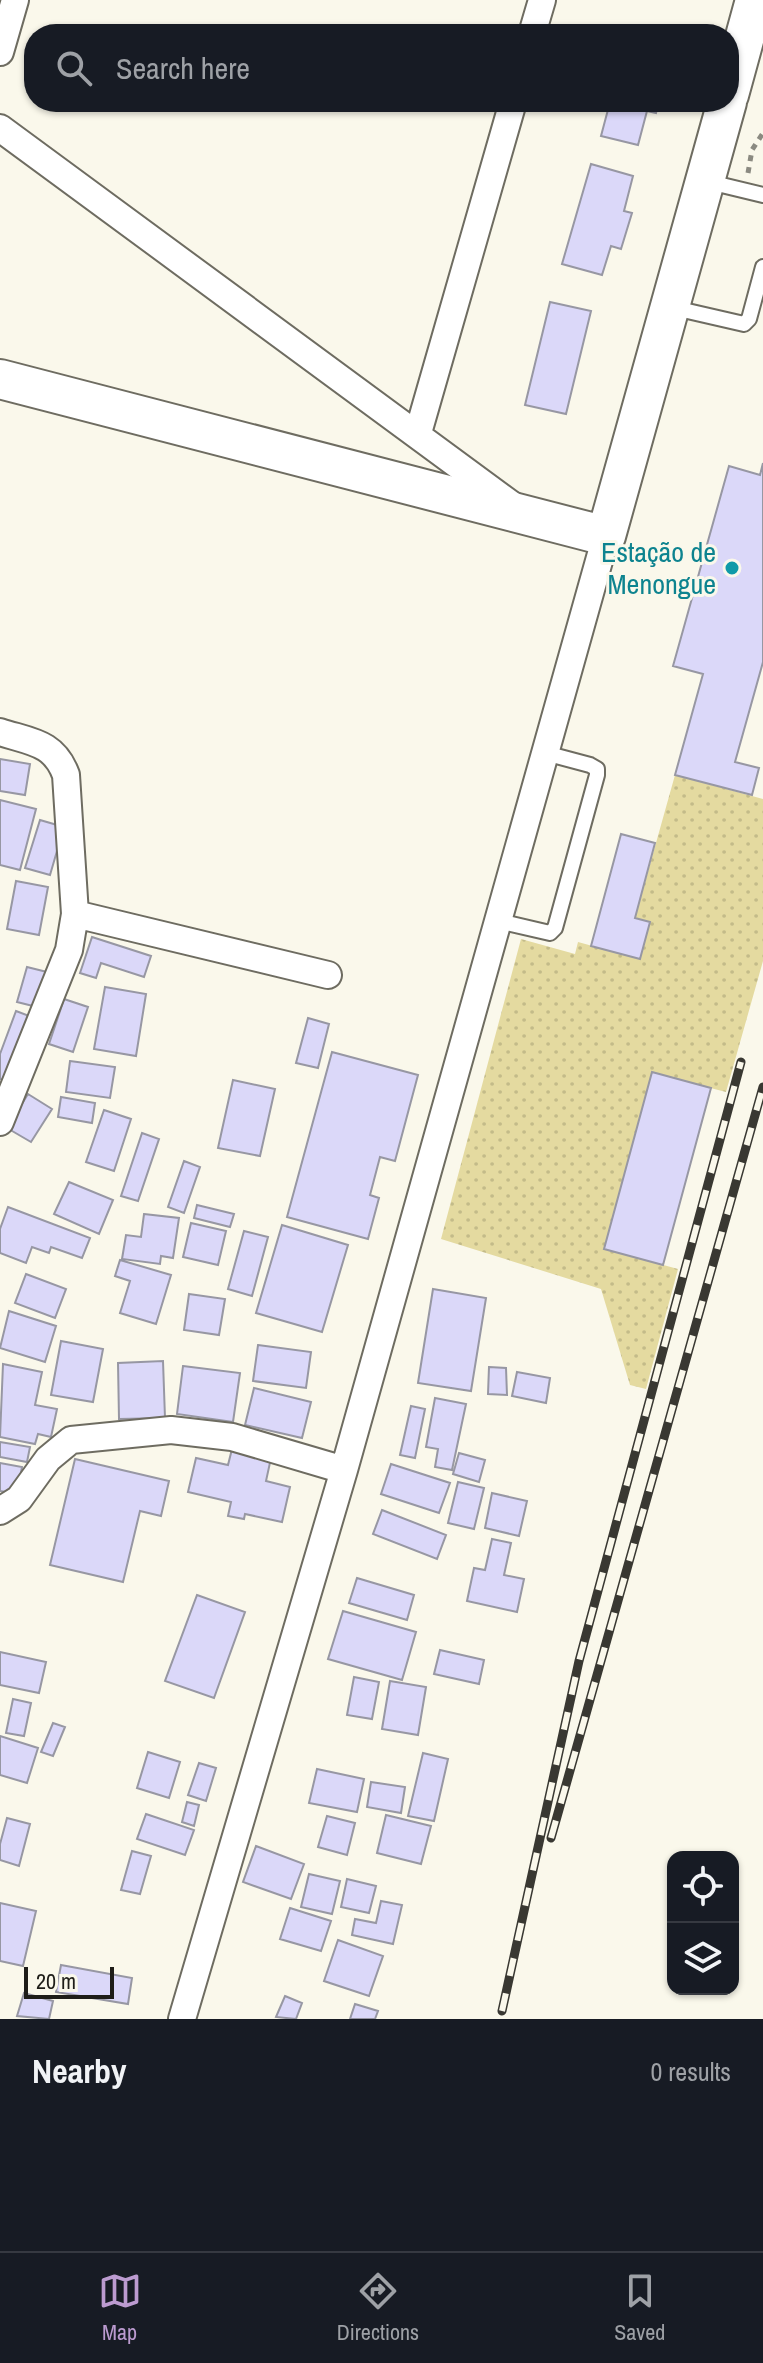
<!DOCTYPE html>
<meta charset="utf-8">
<style>
:root{--surface:#171b24;--page:#20242c;--text:#f1f3f6;--muted:#9ea1a6;--line:#363941;--accent:#bc9bd0}
body{margin:0;font-family:"Archivo Narrow",sans-serif;background:var(--page);color:var(--text)}
.controls{position:absolute;right:24px;bottom:24px;display:grid;overflow:hidden;border-radius:16px;box-shadow:0 2px 6px #0004}
.controls button{width:72px;height:72px;display:grid;place-items:center;padding:0;border:0;border-bottom:2px solid var(--line);background:var(--surface);color:var(--text);font:40px sans-serif}
.scale{position:absolute;left:24px;bottom:20px;width:90px;box-sizing:border-box;padding-left:8px;border:4px solid #1e1d18;border-top:0;font-size:22px;line-height:28px;white-space:nowrap;color:#1e1d18;-webkit-text-stroke:6px #faf8eb;paint-order:stroke}
.list{margin:0;padding:0;list-style:none}
h2{display:flex;justify-content:space-between;align-items:center;height:104px;margin:0;padding:0 32px;font-size:34px}
h2 small{font-size:26px;font-weight:400;color:var(--muted)}
.icon{flex:none;width:44px;height:44px;fill:none;stroke:currentColor;stroke-width:2;stroke-linecap:round;stroke-linejoin:round}
.map{position:relative;flex:none;width:763px;height:2019px;overflow:hidden}
.search{position:absolute;background:var(--surface);box-shadow:0 2px 6px #0004;left:24px;right:24px;top:24px;height:88px;display:flex;align-items:center;gap:20px;box-sizing:border-box;padding:0 28px;border-radius:32px;color:var(--muted);font-size:30px}
.sheet{height:232px;background:var(--surface)}
nav{display:flex;justify-content:space-around;align-items:center;box-sizing:border-box;height:112px;border-top:2px solid var(--line);background:var(--surface);font-size:22px;color:var(--muted)}
nav a{display:grid;justify-items:center;gap:4px}
nav .on{color:var(--accent)}
.map>svg:first-child{display:block}
.grass{fill:url(#grass-dots)}
.building{fill:#dbd8f9;stroke:#9797a3;stroke-width:2}
.lines{fill:none;stroke-linecap:round;stroke-linejoin:round}
.service-casing{stroke:#6e6c61;stroke-width:18}
.minor-casing{stroke:#6e6c61;stroke-width:30}
.secondary-casing{stroke:#6e6c61;stroke-width:42}
.path{stroke:#8b8a81;stroke-width:5;stroke-dasharray:6 6;stroke-linecap:butt}
.service{stroke:#fff;stroke-width:14}
.minor{stroke:#fff;stroke-width:26}
.secondary{stroke:#fff;stroke-width:38}
.rail-casing{stroke:#393832;stroke-width:9}
.rail{stroke:#faf8eb;stroke-width:6;stroke-dasharray:18;stroke-linecap:butt}
.culture-dot{fill:#0f9aa8;stroke:#faf8eb;stroke-width:3}
.labels{text-anchor:middle;stroke-width:6;stroke-linejoin:round;paint-order:stroke}
.culture-label{font-size:28px;fill:#0d838f;stroke:#faf8eb;text-anchor:end}
</style>
<div class="map">
<svg width="763" height="2019" viewBox="0 0 763 2019">
<defs>
<pattern id="grass-dots" width="8" height="8" patternUnits="userSpaceOnUse" patternTransform="scale(2)"><rect width="8" height="8" fill="#e4daa0"/><path d="M2 2h.1M6 6h.1" fill="none" stroke="#c3bb89" stroke-width="1.8" stroke-linecap="round"/></pattern>
</defs>
<rect width="100%" height="100%" fill="#faf8eb"/>
<path class="grass" d="M675,775L763,799V961L726,1092L652,1073L605,1249L678,1269L646,1389L630,1385L601,1289L441,1239L521,939L575,954L578,942L640,959L650,922L635,918Z"/>
<path class="building" d="M610,102H659L656,113L647,111L638,145L601,136Z
M591,164L633,176L624,211L632,213L621,249L611,246L602,275L562,264Z
M550,302L591,311L566,414L525,405Z
M763,463V662L735,762L759,768L752,795L675,775L703,674L673,666L729,466L760,475Z
M0,759L30,764L25,795L0,791Z
M0,800L36,809L20,870L0,865Z
M40,820L64,827L50,875L25,868Z
M621,834L655,843L635,918L650,922L640,959L591,946Z
M16,881L48,887L39,935L7,929Z
M92,937L151,956L144,977L101,963L96,978L80,973Z
M27,967L47,972L37,1007L17,1002Z
M105,987L146,994L136,1056L94,1049Z
M64,999L88,1007L73,1052L49,1044Z
M16,1011L32,1017L8,1082L0,1079V1054Z
M308,1018L329,1024L318,1068L296,1063Z
M332,1052L418,1075L395,1161L380,1157L370,1195L379,1198L368,1239L287,1217Z
M70,1061L115,1067L110,1098L66,1092Z
M652,1072L711,1088L663,1265L604,1249Z
M233,1080L275,1089L260,1156L218,1148Z
M28,1094L52,1109L31,1142L7,1128Z
M61,1097L95,1103L92,1123L58,1117Z
M104,1110L131,1119L114,1171L86,1162Z
M142,1133L159,1139L138,1201L121,1196Z
M184,1161L200,1167L184,1213L168,1207Z
M69,1182L113,1200L99,1234L54,1214Z
M197,1205L234,1214L230,1227L194,1218Z
M8,1207L90,1238L82,1258L51,1247L49,1253L32,1247L26,1263L0,1253V1229Z
M144,1214L179,1218L173,1258L161,1256L160,1264L122,1259L126,1235L141,1237Z
M191,1223L226,1231L218,1265L183,1257Z
M282,1225L348,1245L322,1332L256,1313Z
M244,1231L268,1237L252,1296L228,1289Z
M120,1260L171,1275L156,1324L120,1313L130,1281L115,1276Z
M26,1274L66,1289L55,1318L15,1303Z
M433,1289L486,1298L471,1391L418,1383Z
M189,1294L225,1299L219,1335L184,1330Z
M9,1311L56,1326L45,1362L0,1348Z
M61,1341L103,1349L93,1402L51,1395Z
M258,1345L311,1352L306,1388L253,1381Z
M163,1361L165,1418L119,1419L118,1363Z
M3,1364L42,1372L35,1405L57,1409L51,1437L38,1434L35,1444L0,1437Z
M183,1366L240,1373L233,1422L177,1414Z
M489,1367L506,1368L507,1395L488,1394Z
M517,1372L550,1378L546,1403L512,1396Z
M254,1388L311,1402L302,1438L245,1425Z
M435,1398L466,1404L452,1470L435,1467L438,1449L426,1447Z
M411,1406L425,1409L415,1458L400,1455Z
M0,1442L30,1447L27,1462L0,1457Z
M232,1449L271,1458L266,1481L290,1487L282,1522L245,1514L244,1519L228,1516L231,1502L188,1492L196,1458L228,1465Z
M459,1453L485,1460L479,1482L453,1474Z
M75,1459L169,1481L161,1516L140,1511L123,1582L50,1565Z
M0,1463L22,1467L17,1494L0,1491Z
M391,1464L450,1483L439,1513L381,1494Z
M458,1482L484,1488L474,1529L448,1523Z
M492,1493L527,1501L519,1536L485,1528Z
M382,1510L446,1535L437,1559L373,1534Z
M492,1539L511,1543L504,1575L524,1579L517,1612L467,1601L474,1568L485,1570Z
M357,1578L414,1595L407,1620L349,1603Z
M197,1595L245,1612L214,1698L165,1681Z
M343,1611L416,1632L402,1680L328,1659Z
M440,1650L484,1660L479,1684L434,1674Z
M0,1652L46,1662L39,1693L0,1685Z
M354,1677L379,1682L372,1719L347,1715Z
M390,1681L426,1687L418,1735L382,1729Z
M13,1699L31,1703L24,1736L6,1733Z
M53,1723L65,1727L53,1756L41,1752Z
M0,1736L38,1748L27,1783L0,1775Z
M148,1752L180,1762L169,1798L137,1788Z
M423,1753L448,1759L434,1821L408,1816Z
M199,1763L216,1768L206,1801L188,1795Z
M317,1769L364,1779L357,1812L309,1803Z
M371,1782L405,1787L401,1813L367,1807Z
M187,1802L199,1805L194,1826L182,1822Z
M146,1814L194,1830L185,1855L137,1839Z
M386,1815L431,1826L421,1864L377,1853Z
M327,1816L355,1823L347,1855L318,1847Z
M7,1818L30,1824L19,1866L0,1860V1844Z
M256,1846L304,1864L291,1899L243,1882Z
M132,1851L151,1856L140,1894L121,1890Z
M309,1874L340,1881L332,1914L301,1907Z
M347,1879L376,1886L369,1913L341,1907Z
M381,1901L402,1905L393,1944L352,1935L355,1919L376,1923Z
M0,1903L36,1911L23,1966L0,1961Z
M290,1908L331,1921L321,1951L280,1939Z
M338,1940L383,1956L369,1996L324,1981Z
M61,1965L132,1978L128,2004L56,1992Z
M24,1993L53,2001L49,2019L17,2016Z
M285,1996L302,2003L296,2019L276,2017Z
M355,2004L378,2011L375,2019H350Z"/>
<g class="lines">
<g class="service-casing">
<path id="service" d="M705,181L763,195
M670,307L744,324L749,319L763,267
M498,921L550,933L555,928L597,775V769L590,765L545,753"/>
</g>
<g class="minor-casing">
<path id="minor" d="M532,34L542,0
M0,52L15,0
M0,128L512,505
M418,433L513,102
M0,732C31,742 54,742 66,775L75,914L69,950L0,1122
M75,914L328,975
M0,1511L19,1499L48,1459L71,1440L171,1430L232,1437L344,1470
M182,2019L344,1470L606,536"/>
</g>
<g class="secondary-casing">
<path id="secondary" d="M729,95L755,0
M0,379L606,536L727,102"/>
</g>
<path class="path" d="M748,173L752,150L763,133"/>
<use href="#service" class="service"/>
<use href="#minor" class="minor"/>
<use href="#secondary" class="secondary"/>
<g class="rail-casing">
<path id="rail" d="M551,1838L763,1087
M502,2011L579,1661L741,1062"/>
</g>
<use href="#rail" class="rail"/>
</g>
<circle class="culture-dot" cx="732" cy="568" r="8"/>
<g class="labels">
<g class="culture-label">
<text x="716" y="562">Estação de<tspan x="716" dy="32">Menongue</tspan></text>
</g>
</g>
</svg>
<div class="controls">
<button><svg class="icon" aria-label="locate" viewBox="0 0 24 24"><circle cx="12" cy="12" r="6"/><path d="M12 2v4M12 18v4M2 12h4M18 12h4"/></svg></button>
<button><svg class="icon" aria-label="layers" viewBox="0 0 24 24"><path d="M12 4l9 5-9 5-9-5zM3 14l9 5 9-5"/></svg></button>
</div>
<div class="scale">20 m</div>
<div class="search"><svg class="icon" aria-label="search" viewBox="0 0 24 24"><circle cx="10" cy="10" r="6"/><path d="M15 15l6 6"/></svg>Search here</div>
</div>
<section class="sheet">
<h2>Nearby<small>0 results</small></h2>
<ul class="list">
</ul>
</section>
<nav>
<a class="on"><svg class="icon" aria-label="map" viewBox="0 0 24 24"><path d="M3 6l6-2 6 2 6-2v14l-6 2-6-2-6 2zM9 4v14M15 6v14"/></svg>Map</a>
<a><svg class="icon" aria-label="directions" viewBox="0 0 24 24"><path d="M12 3l9 9-9 9-9-9zM9 14v-3h6M13 9l2 2-2 2"/></svg>Directions</a>
<a><svg class="icon" aria-label="saved" viewBox="0 0 24 24"><path d="M7 4h10v16l-5-4-5 4z"/></svg>Saved</a>
</nav>
